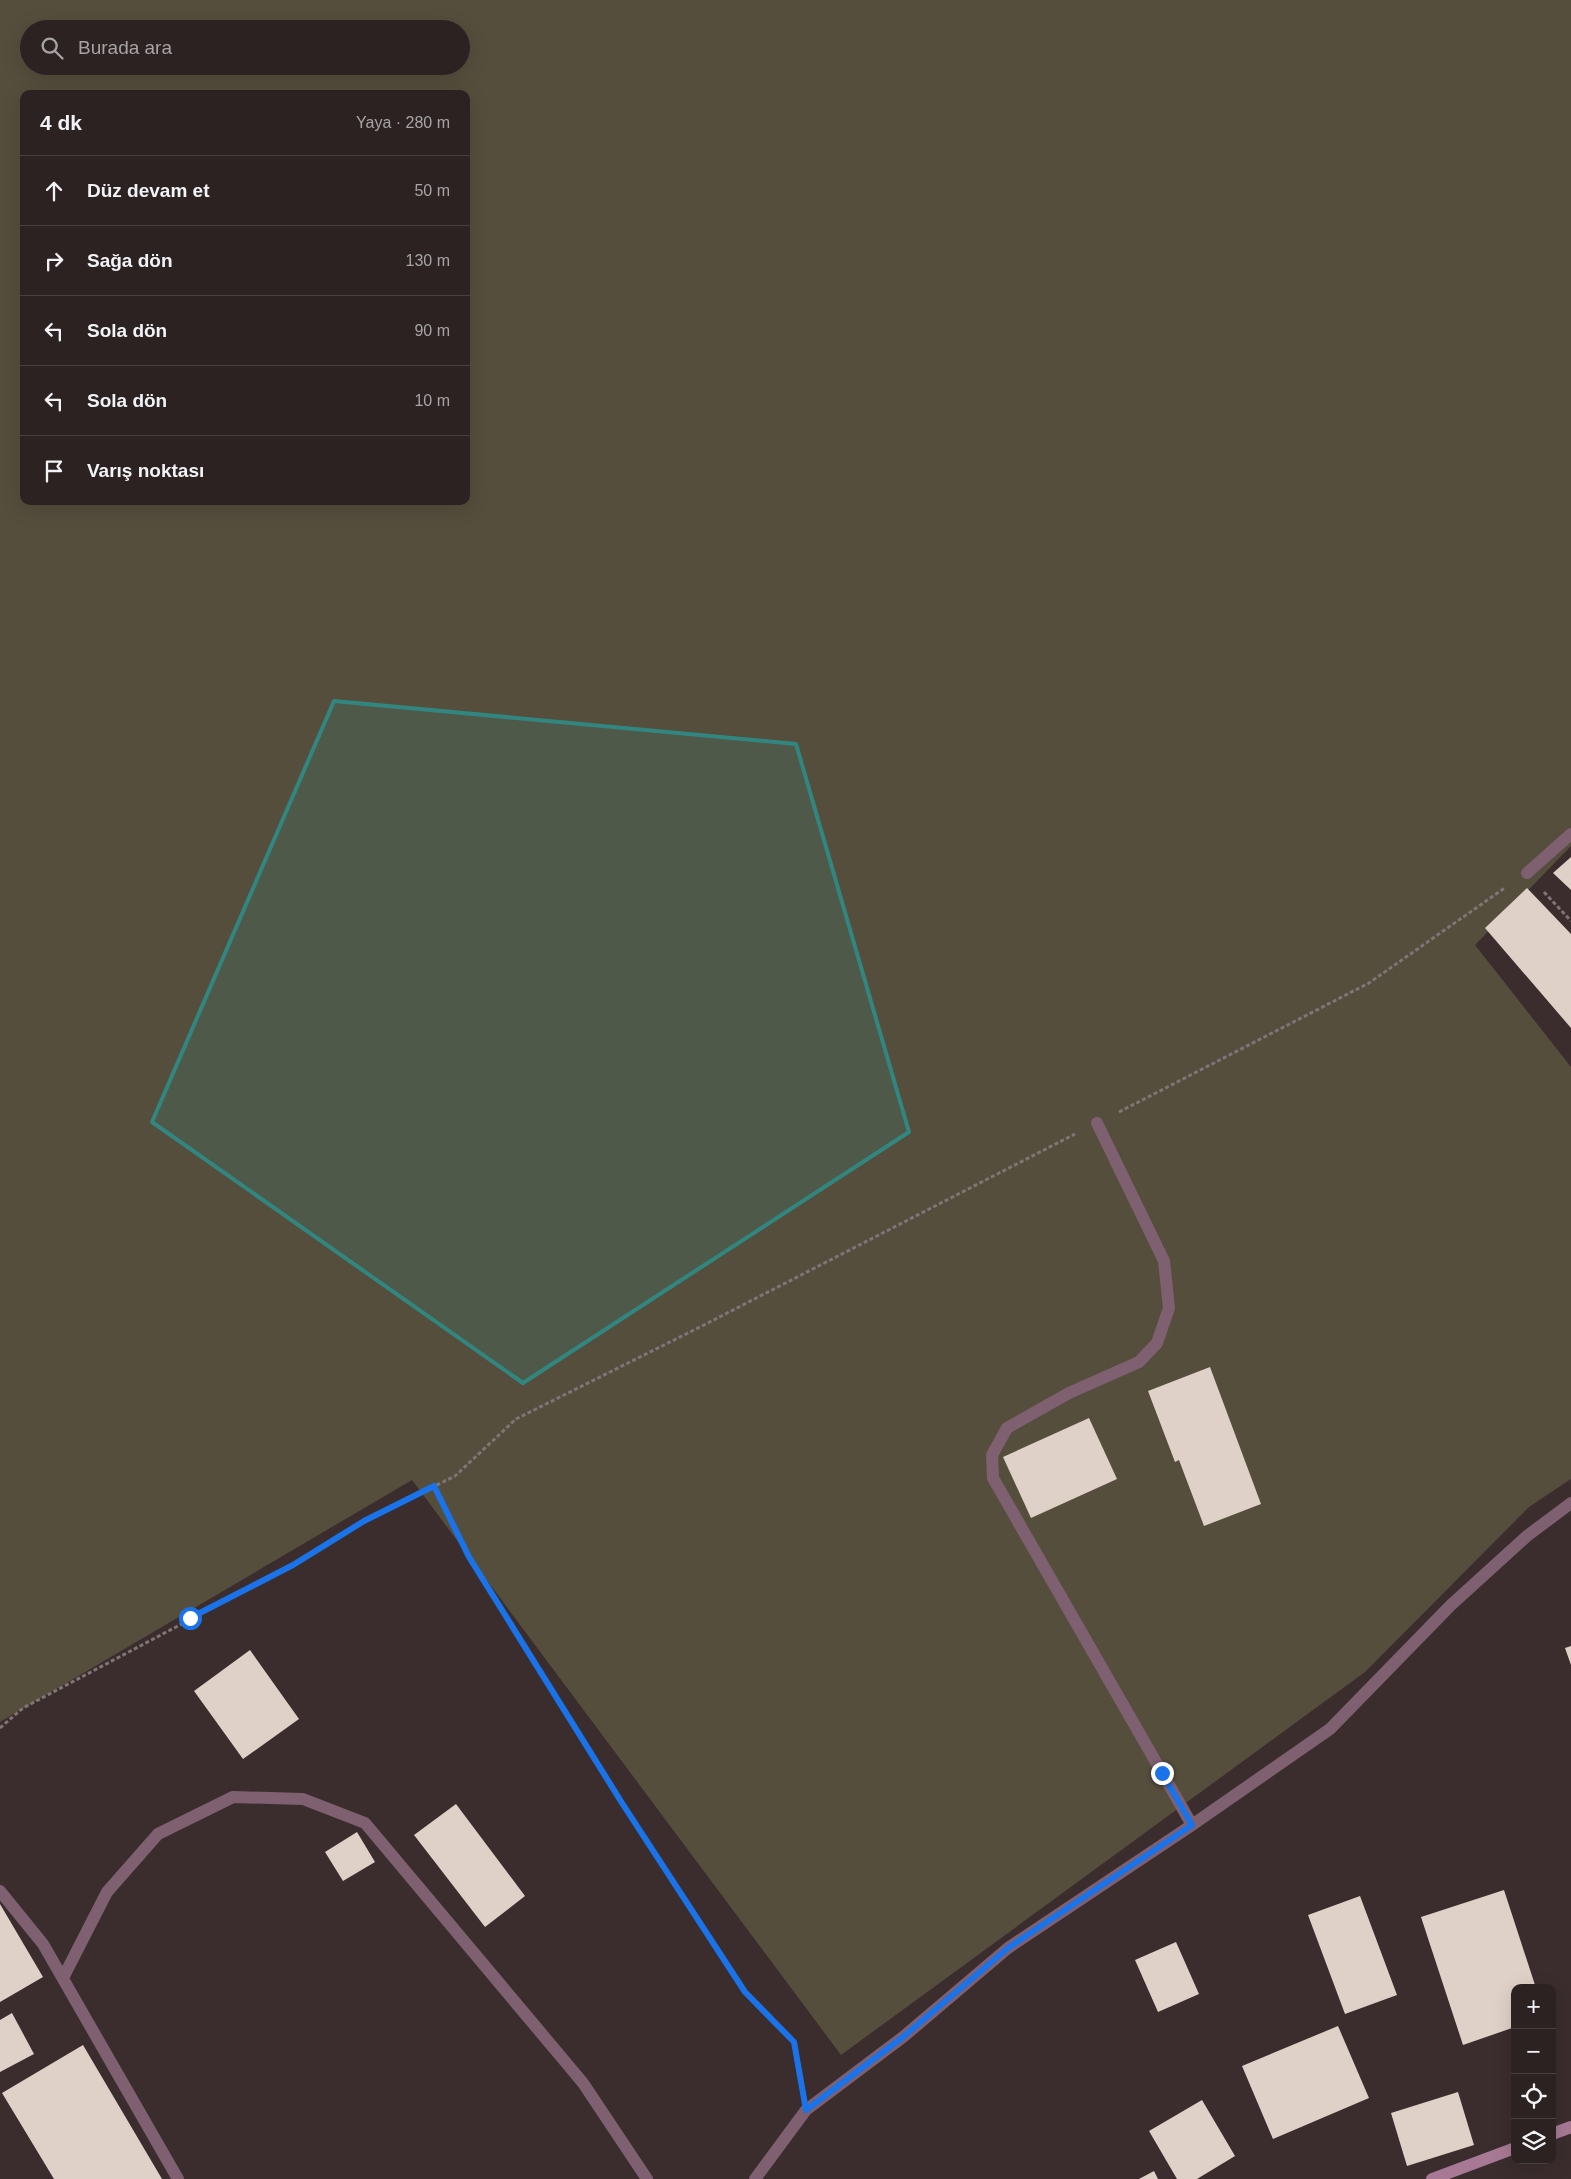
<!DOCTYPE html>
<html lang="tr">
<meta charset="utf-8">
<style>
:root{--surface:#2c2222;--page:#382f2f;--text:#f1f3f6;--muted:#a6a4a5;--line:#483f40}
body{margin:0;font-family:Helvetica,sans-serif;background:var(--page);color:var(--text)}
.controls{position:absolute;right:15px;bottom:15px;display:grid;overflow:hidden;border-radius:10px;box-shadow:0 5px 20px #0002}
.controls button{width:45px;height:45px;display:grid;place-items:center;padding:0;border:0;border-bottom:1px solid var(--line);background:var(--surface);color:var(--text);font:25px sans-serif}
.stop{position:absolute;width:15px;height:15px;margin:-11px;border:4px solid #1a73e8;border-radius:50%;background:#fff}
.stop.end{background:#1a73e8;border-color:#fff;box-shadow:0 1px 5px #0008}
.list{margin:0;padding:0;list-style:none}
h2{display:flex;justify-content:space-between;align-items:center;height:65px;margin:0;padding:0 20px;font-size:21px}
h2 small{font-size:16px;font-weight:400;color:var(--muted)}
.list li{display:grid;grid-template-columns:32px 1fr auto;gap:15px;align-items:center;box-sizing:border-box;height:70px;padding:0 20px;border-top:1px solid var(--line)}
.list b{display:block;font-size:19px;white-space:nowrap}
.list em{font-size:16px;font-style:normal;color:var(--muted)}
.icon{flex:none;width:28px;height:28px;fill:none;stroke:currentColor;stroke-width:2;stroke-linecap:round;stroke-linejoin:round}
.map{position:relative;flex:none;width:1571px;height:2179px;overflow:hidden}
.search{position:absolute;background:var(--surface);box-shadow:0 5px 20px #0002;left:20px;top:20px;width:450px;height:55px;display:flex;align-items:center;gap:12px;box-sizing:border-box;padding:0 18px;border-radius:28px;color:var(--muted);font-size:19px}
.panel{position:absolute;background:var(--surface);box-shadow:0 5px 20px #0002;left:20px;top:90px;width:450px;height:415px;border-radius:10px}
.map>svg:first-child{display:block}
.green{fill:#554e3d;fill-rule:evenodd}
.building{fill:#dfd0c8}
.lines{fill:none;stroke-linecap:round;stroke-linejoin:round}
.path{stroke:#817474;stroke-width:3;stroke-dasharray:4 2.5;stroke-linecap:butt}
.street{stroke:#7e6071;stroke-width:12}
.secondary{stroke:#a87994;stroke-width:12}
.route{stroke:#1a73e8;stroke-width:6}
.marked{fill:#318780;fill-opacity:0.2;stroke:#318780;stroke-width:4;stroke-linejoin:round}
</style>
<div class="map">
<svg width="1571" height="2179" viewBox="0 0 1571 2179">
<rect width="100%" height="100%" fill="#3b2d2d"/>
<path class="green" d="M0,0H1571V846L1475,945L1571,1067V1479L1529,1507L1365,1672L841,2055L412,1480L0,1722ZM29,29H461V66H29ZM24,94H466V501H24Z"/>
<path class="building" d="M1571,857V890L1553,873Z
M1527,888L1571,934V1028L1485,928Z
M1210,1367L1261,1504L1204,1526L1179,1460L1175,1462L1148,1391Z
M1089,1418L1117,1479L1031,1518L1003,1457Z
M1571,1646V1665L1565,1648Z
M250,1650L299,1719L243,1759L194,1691Z
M456,1804L525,1896L485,1927L414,1835Z
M357,1832L375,1862L343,1881L325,1852Z
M1504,1890L1536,1988H1515V2027L1463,2045L1421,1917Z
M1360,1896L1397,1995L1345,2014L1308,1915Z
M0,1904L43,1977L0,2002Z
M1176,1942L1199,1994L1158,2012L1135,1960Z
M12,2013L34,2054L0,2072V2020Z
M1338,2026L1369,2098L1273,2139L1242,2066Z
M83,2045L162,2179H54L2,2093Z
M1458,2092L1474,2145L1407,2166L1391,2113Z
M1202,2100L1235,2156L1197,2179H1177L1149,2131Z
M1154,2171L1158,2179H1139Z"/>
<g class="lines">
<path class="path" d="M1544,892L1571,921
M1119,1112L1369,983L1506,887
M434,1486L469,1557L622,1803L745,1992L794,2042L801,2083
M0,1728L23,1708L293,1565L364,1521L455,1476L516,1419L702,1326L1075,1134"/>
<path class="street" d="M1527,873L1571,834
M1097,1123L1164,1261L1169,1308L1157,1343L1139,1362L1069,1393L1007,1428L992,1455L993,1478L1192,1825
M0,1891L43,1944L178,2179
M63,1978L107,1892L158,1834L233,1797L303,1799L365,1823L583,2083L647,2179
M755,2179L806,2110L903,2037L1008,1948L1192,1825L1330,1729L1451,1605L1527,1536L1571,1503"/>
<path class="secondary" d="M1552,2134L1571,2127
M1432,2179L1515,2148"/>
</g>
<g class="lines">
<path class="route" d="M190,1618L293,1565L364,1521L434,1486L469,1557L622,1803L745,1992L794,2042L806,2110L903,2037L1008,1948L1192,1825L1162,1773"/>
</g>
<path class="marked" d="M334,701L796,744L909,1132L523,1383L152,1122Z"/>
</svg>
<div class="controls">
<button>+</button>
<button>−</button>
<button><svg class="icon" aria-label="locate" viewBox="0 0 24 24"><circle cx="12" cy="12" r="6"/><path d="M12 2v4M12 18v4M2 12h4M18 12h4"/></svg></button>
<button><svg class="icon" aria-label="layers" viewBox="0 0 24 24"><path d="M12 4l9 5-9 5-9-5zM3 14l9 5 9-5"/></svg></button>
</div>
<div class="stop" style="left:190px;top:1618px"></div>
<div class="stop end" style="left:1162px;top:1773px"></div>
<div class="search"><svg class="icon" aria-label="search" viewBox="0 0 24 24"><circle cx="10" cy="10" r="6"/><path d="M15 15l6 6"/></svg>Burada ara</div>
<section class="panel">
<h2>4 dk<small>Yaya · 280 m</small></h2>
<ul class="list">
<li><svg class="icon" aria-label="ahead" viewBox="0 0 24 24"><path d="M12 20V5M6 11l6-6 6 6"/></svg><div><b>Düz devam et</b></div><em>50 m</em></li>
<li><svg class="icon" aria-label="right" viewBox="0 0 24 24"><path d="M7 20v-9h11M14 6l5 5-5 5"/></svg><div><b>Sağa dön</b></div><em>130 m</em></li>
<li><svg class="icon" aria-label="left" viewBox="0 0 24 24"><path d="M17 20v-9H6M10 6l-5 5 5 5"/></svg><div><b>Sola dön</b></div><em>90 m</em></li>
<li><svg class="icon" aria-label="left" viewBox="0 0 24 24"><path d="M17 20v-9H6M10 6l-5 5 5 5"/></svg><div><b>Sola dön</b></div><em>10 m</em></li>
<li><svg class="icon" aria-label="arrive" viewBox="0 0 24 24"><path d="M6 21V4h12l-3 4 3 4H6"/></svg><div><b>Varış noktası</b></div></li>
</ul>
</section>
</div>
